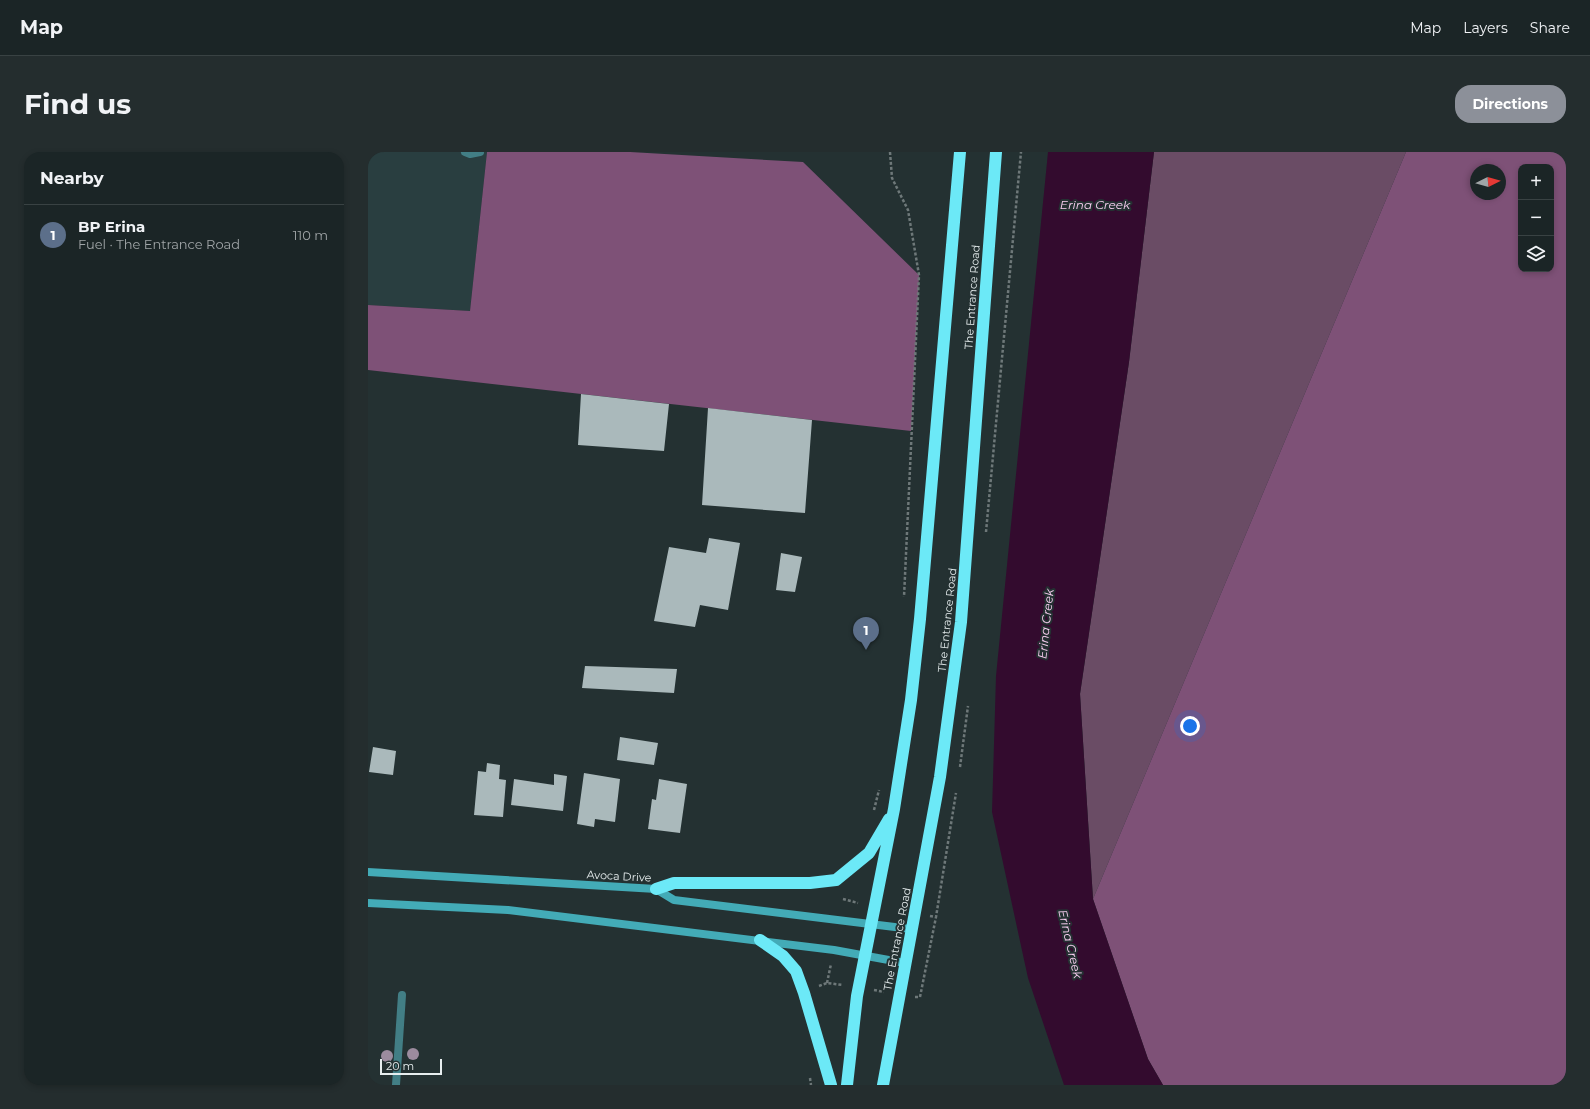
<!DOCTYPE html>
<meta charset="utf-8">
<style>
:root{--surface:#1b2526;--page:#242d2e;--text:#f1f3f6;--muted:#a0a5a7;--line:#394243;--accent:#8c9099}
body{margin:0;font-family:Montserrat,sans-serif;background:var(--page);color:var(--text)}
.controls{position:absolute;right:12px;top:12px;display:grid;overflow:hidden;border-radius:8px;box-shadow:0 2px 6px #0003}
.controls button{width:36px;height:36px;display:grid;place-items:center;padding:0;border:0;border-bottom:1px solid var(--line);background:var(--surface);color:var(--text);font:20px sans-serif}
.compass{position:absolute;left:1102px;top:12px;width:36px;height:36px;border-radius:50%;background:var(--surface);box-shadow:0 2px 6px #0003;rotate:85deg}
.scale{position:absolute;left:12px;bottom:10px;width:62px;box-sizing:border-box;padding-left:4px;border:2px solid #e7eeef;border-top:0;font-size:11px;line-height:14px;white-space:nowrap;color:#e7eeef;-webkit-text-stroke:3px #243132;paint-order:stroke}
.you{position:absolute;left:822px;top:574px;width:14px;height:14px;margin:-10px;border:3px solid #fff;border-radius:50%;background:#1a73e8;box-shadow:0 0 0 6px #1a73e833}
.badge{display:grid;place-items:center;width:26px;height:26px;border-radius:50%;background:var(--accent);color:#fff;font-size:13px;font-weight:700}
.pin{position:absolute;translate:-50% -33px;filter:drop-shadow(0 1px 2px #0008)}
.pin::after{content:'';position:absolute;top:21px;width:14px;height:12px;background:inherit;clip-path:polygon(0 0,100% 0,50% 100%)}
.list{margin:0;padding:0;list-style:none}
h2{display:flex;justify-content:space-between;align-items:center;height:52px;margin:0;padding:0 16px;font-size:17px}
h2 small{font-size:13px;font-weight:400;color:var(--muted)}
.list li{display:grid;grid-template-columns:26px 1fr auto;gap:12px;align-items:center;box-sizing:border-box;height:60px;padding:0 16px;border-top:1px solid var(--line)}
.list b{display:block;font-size:15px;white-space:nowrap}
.list p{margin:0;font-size:13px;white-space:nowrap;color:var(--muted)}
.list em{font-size:13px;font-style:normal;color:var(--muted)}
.icon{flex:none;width:22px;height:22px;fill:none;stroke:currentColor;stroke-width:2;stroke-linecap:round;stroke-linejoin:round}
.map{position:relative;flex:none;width:1198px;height:933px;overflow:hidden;border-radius:16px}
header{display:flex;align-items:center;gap:24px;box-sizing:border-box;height:56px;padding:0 20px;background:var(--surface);border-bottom:1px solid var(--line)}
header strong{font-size:19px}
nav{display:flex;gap:22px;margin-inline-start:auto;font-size:14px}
.intro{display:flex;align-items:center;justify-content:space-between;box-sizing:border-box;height:96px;padding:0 24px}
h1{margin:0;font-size:28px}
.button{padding:10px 18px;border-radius:16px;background:var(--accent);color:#fff;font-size:14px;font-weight:700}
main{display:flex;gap:24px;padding:0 24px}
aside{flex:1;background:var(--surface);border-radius:16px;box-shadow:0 2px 6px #0003}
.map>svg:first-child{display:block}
.built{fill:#293e40}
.green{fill:#6a4c65}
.forest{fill:#7e5177;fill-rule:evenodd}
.water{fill:#330b2e}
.building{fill:#aab9bb}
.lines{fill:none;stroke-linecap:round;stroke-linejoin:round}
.path{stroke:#6e7879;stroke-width:2.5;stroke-dasharray:3 2;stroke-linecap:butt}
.lane{stroke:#427e85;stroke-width:8}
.street{stroke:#427e85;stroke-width:8}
.secondary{stroke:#43abb7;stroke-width:8}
.highway{stroke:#6ce9f7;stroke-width:12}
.tree{fill:#9c8b9e}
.labels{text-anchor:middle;stroke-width:4;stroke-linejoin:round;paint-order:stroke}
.street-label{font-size:11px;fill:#e7eeef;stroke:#243132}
.water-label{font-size:12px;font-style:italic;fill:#fbd0f3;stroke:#243132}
</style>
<header>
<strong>Map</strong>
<nav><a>Map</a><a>Layers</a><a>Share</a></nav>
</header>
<div class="intro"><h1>Find us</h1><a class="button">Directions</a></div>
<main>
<aside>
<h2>Nearby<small></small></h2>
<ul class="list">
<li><span class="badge" style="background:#5c6f8a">1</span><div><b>BP Erina</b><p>Fuel · The Entrance Road</p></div><em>110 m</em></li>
</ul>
</aside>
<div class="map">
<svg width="1198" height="933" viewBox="0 0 1198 933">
<rect width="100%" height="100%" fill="#243132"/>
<path class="built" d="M0,0H119L102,159L0,153Z"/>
<path class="green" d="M786,0H1038L725,747L712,542L761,210Z"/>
<path class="forest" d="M119,0H262L435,10L551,123L543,279L0,218V153L102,159Z
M1038,0H1198V933H795L780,907L725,747ZM1153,15H1183V117H1153ZM1108,18H1132V42H1108Z"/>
<path class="water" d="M680,0H786L761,210L712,542L725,747L780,907L795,933H696L660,826L624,660L628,524Z"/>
<path class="building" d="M213,242L301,252L296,299L210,293Z
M340,256L444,268L437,361L334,353Z
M341,386L372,391L360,458L332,453L327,475L286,469L301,395L338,401Z
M413,401L434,405L427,440L408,438Z
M217,514L309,517L306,541L214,536Z
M252,585L290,591L286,613L249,608Z
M5,595L28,599L25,623L1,620Z
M119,611L132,613L131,627L138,628L135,665L106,663L110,619L118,620Z
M216,621L252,627L247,670L227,667L226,675L209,672Z
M186,622L199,624L195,659L143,653L146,627L186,633Z
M291,627L319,632L312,681L280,677L284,647L288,648Z"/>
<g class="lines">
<path class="path" d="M522,0L524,26L540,58L551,123L536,445
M618,380L653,0
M592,615L600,554
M506,658L511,638
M475,747L490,751
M562,764L568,765L588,641
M459,831L463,812
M451,834L459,831L475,833
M506,838L516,840
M547,845H552L568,765
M442,926L443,933"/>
<path class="lane" d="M97,0L102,2L112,0"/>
<path class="street" d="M28,933L34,843"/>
<path class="secondary" d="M0,720L288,737L306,748L543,777
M0,751L140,758L466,798L537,811"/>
<path class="highway" d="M288,737L306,731H442L468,728L501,701L521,667
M392,788L415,804L428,819L436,841L463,933
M479,933L489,844L526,657L543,548L552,467L592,0
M515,933L572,625L593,470L628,0"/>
</g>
<g class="tree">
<circle cx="45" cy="902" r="6"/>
<circle cx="19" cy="904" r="6"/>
</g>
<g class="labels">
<g class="street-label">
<text transform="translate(604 145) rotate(-86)" y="4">The Entrance Road</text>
<text transform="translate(579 468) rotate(-84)" y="4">The Entrance Road</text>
<text transform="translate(251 724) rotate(3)" y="4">Avoca Drive</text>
<text transform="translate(529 787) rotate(-79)" y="4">The Entrance Road</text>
</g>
<g class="water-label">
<text x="727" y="57">Erina Creek</text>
<text transform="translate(678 472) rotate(-84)" y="4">Erina Creek</text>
<text transform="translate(702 792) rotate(77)" y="4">Erina Creek</text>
</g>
</g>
</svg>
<div class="controls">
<button>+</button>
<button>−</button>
<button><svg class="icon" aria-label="layers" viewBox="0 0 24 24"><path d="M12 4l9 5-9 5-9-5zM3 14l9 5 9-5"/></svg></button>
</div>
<svg class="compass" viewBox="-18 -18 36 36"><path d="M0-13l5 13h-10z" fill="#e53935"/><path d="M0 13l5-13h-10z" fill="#a0a5a7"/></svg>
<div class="scale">20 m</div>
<div class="you"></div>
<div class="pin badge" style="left:498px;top:498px;background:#5c6f8a">1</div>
</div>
</main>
